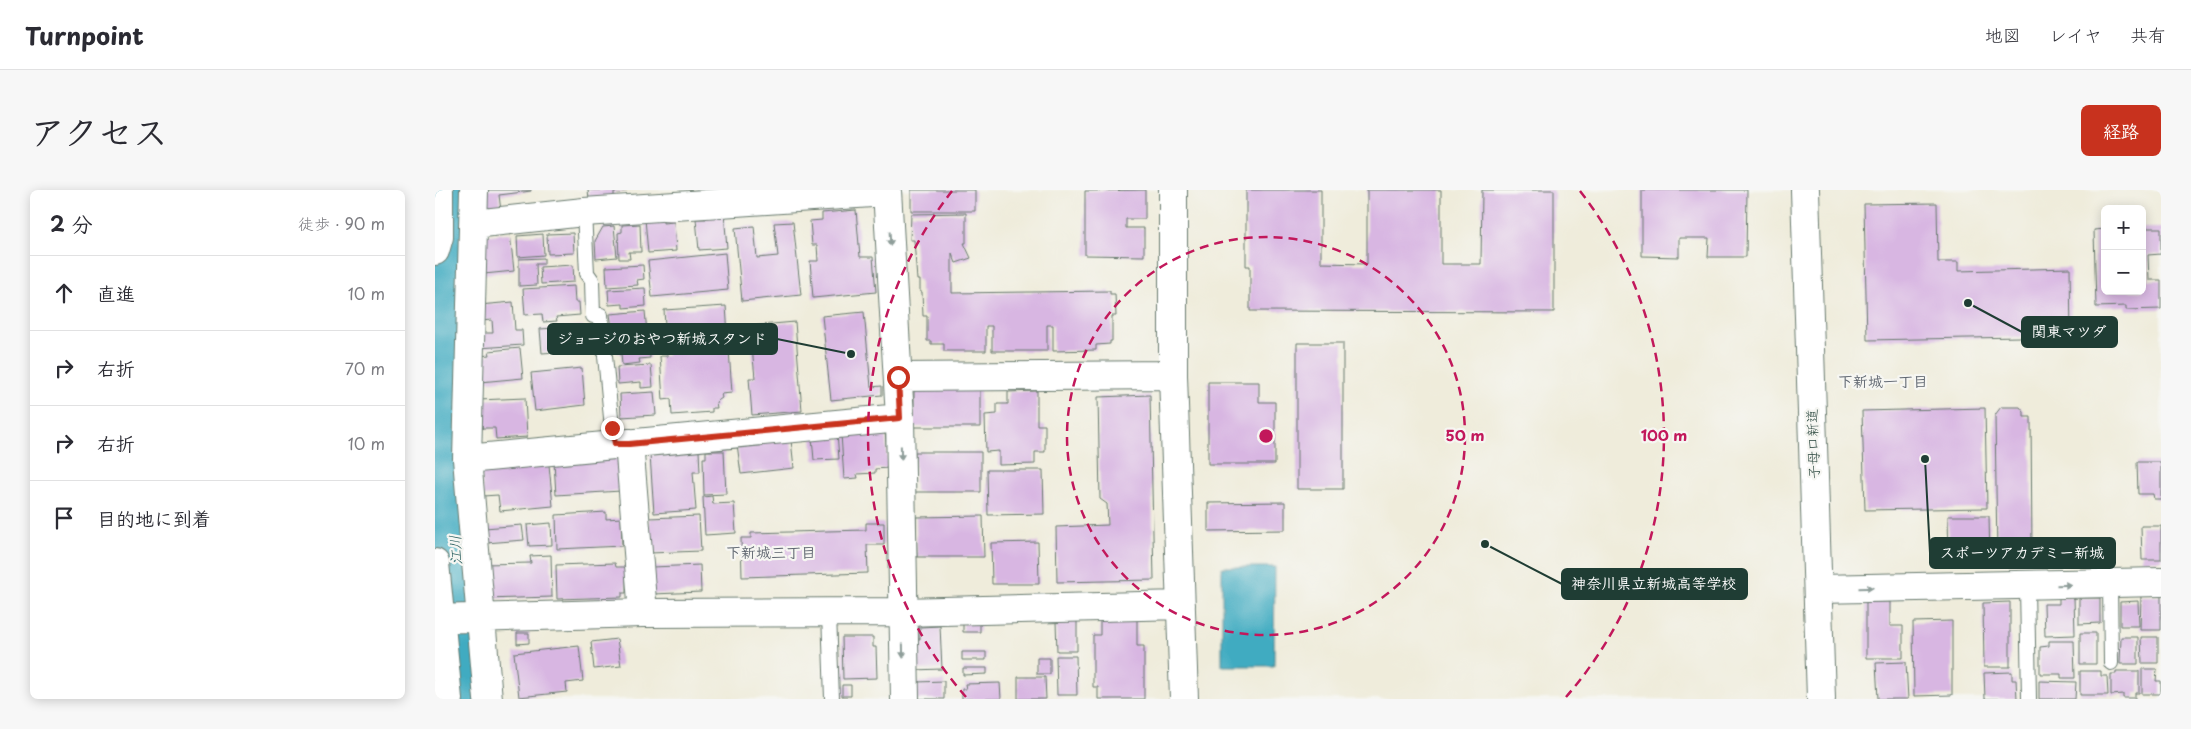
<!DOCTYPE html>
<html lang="ja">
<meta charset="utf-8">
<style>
:root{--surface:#fff;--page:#f7f7f7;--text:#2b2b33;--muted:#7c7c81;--line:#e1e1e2;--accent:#c8321e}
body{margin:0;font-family:"Playpen Sans","Klee One",sans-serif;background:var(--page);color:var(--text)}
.controls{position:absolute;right:15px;top:15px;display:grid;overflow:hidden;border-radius:8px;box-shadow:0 2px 12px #0003}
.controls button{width:45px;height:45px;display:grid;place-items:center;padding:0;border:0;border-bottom:1px solid var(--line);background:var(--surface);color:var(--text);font:25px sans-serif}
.stop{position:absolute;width:15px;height:15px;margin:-11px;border:4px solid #c8321e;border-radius:50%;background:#fff}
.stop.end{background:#c8321e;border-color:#fff;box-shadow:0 1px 5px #0008}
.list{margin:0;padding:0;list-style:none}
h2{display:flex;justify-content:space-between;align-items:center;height:65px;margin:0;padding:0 20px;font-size:21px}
h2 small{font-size:16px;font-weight:400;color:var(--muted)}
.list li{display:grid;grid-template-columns:32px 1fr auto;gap:15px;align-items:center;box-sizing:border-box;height:75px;padding:0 20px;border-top:1px solid var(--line)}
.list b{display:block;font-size:19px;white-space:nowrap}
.list em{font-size:16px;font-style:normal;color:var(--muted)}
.icon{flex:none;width:28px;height:28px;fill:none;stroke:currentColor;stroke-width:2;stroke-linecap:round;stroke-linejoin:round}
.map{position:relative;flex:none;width:1726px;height:509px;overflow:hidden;border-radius:8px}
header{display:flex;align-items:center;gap:30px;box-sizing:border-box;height:70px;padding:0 25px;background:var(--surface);border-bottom:1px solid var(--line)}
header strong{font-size:24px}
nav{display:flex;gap:28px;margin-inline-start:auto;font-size:18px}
.intro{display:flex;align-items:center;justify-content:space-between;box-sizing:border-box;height:120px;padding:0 30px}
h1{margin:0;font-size:35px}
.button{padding:12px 22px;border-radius:8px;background:var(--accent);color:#fff;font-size:18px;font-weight:700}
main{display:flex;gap:30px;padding:0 30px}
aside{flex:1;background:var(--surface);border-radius:8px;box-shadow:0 2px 12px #0003}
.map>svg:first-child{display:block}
.water{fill:#41abc1;stroke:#30747a}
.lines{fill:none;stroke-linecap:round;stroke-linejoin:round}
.river{stroke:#41abc1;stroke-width:48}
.building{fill:#d8b6e2}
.service-casing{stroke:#687a6e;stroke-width:16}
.minor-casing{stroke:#687a6e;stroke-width:30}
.tertiary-casing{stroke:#687a6e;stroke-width:30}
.service{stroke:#fff;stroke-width:14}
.minor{stroke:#fff;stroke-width:28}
.tertiary{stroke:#fff;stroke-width:28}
.oneway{fill:#8f9e9a}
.route{stroke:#c8321e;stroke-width:6}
.ring{fill:none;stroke:#c2185b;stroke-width:2.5;stroke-dasharray:9 6}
.labels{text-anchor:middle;stroke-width:4.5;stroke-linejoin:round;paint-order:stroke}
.street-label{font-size:14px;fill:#1f3d34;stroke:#f6f6f2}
.neighbourhood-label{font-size:15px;font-weight:bold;fill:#606771;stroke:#f6f6f2}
.water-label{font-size:15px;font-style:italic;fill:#295e5e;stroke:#f6f6f2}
.centre{fill:#c2185b;stroke:#f6f6f2;stroke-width:2.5}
.ring-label{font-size:15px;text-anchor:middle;font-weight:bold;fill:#c2185b;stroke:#f6f6f2;stroke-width:4.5;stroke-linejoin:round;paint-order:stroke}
.leader{fill:none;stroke:#1f3d34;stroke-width:2}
.callout-dot{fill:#1f3d34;stroke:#f6f6f2;stroke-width:2}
.callout{fill:#1f3d34;stroke:#1f3d34;stroke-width:2}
.callout-label{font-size:15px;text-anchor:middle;font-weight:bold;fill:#fff}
</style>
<header>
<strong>Turnpoint</strong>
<nav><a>地図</a><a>レイヤ</a><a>共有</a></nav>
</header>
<div class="intro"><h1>アクセス</h1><a class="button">経路</a></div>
<main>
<aside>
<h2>2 分<small>徒歩 · 90 m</small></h2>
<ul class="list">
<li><svg class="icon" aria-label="ahead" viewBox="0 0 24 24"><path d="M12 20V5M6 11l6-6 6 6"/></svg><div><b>直進</b></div><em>10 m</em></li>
<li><svg class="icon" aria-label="right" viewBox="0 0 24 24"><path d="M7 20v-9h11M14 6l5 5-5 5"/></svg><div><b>右折</b></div><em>70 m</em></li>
<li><svg class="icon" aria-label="right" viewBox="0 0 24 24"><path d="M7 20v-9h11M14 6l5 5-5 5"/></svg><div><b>右折</b></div><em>10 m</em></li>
<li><svg class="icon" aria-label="arrive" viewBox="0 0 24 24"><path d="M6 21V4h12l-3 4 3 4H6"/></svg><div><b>目的地に到着</b></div></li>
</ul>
</aside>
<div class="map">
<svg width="1726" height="509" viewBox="0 0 1726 509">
<rect width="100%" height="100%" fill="#f6f6f2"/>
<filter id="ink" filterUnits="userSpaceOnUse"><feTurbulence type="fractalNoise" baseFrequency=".02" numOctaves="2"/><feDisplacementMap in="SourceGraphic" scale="10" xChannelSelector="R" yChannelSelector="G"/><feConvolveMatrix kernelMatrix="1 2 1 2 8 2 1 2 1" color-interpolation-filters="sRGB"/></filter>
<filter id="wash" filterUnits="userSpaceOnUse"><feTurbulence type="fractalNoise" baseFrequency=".0096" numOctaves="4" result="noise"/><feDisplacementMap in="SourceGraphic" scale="20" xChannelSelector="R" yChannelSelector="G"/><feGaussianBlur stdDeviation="1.12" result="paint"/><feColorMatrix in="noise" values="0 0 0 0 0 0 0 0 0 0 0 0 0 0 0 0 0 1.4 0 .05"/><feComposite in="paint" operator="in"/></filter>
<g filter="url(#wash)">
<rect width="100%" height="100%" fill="#efecdb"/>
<path class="water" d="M787,377H840L839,476H787Z"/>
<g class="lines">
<path class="river" d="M19,0C16,170 12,341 35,509"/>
</g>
<g id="blocks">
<path class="building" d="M44,0H96V1L64,5L66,21L47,23Z
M153,0H191L192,1L179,2V6L154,9Z
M476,0H540V21H476Z
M710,0V29H691V38H709V66L650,65V1Z
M811,0H886V73L932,74V0H1006V74H1046L1047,0H1119V122L815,121V76H811Z
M1207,0H1312L1311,67H1273L1274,48H1244V67L1207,66Z
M1502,13L1503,72H1523V81L1635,78L1636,146L1432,150L1429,14Z
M421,20L425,67H438L441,102L378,108L375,71H383L382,55H377L375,31L387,30V23Z
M289,23L292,58L264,60L261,29H271V24Z
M531,23V53H529L536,68L521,73L517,63V103L675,101V104H680L681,126H677V151H675V154L661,155V160L618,161V135H612V161H557V136H551V161H509V154H496V151H492V126H488L487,102H485V90H482L479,50H475L476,24Z
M228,28V33L239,32L241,61L213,63L210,29Z
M358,32L366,105L307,111L300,38L319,36L322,68L343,66L339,33Z
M205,34L206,62H194L195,69H184L183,43L187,42V35Z
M179,36L182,67L161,69L160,51L168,37Z
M1707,38H1726V64L1713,65L1714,90H1726V119L1691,120V116L1661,117L1659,40L1670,39V101H1707Z
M75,43L79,81L49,84L45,46Z
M138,43L139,63L113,64L112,44Z
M108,44L109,65L83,67L82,46Z
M290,63L293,100L217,107L213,71Z
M109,68V74H101L102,95L84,96V69Z
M138,75L139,92L106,94L105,77Z
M208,75L209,89L202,90L203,95L172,97L171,77Z
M139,96L140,112H144L145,125L121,127L122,131L108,132L107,124L90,125L88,99Z
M210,98L211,116L188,118V114L174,115L173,100Z
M78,112L80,140H87L88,155L44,158L43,143H58L57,130L45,131L44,115Z
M291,116L297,203L286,204L287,208L281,212L282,218H277V222L237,225L236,209L228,210L225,166H232L229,120Z
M210,121L212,143L200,145L199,140L191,141L190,137L177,138L175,124Z
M429,122L436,197L447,196V205L396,210L387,126Z
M360,132L367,221L317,225L314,188H320L315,136Z
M148,136L150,160L107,163L105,139Z
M214,150L215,168L204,169L205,173L187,175L186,163H182V152Z
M862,153H908V299H862Z
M85,158L88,188L45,192L43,166L55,165L54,161Z
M216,175L218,197L206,198V192L183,194L182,177Z
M147,178L150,215L100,221L96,183Z
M773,192H824V212H840V274H773Z
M479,197L545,198V237H479Z
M602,201V235H610V262H600V274L564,275V261L551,262L550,225L562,224V214H573V202Z
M219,202L221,225L186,227L185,204Z
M715,205L719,390L622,392L621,337L673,335L672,314L665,309L663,207Z
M90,208L92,247L61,249L60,238H46L44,210Z
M1566,217H1585L1589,222V227H1596L1597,363H1593V367H1588V371H1581V367H1562L1560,225Z
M1550,218L1552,318L1430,320L1427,221Z
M450,241L453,278L440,279V283L422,284L423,288L409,289L406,244Z
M402,242L404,269L379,270L377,247Z
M356,250L359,278L306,284L302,254Z
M264,261L265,282H258L261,320L219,323L215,265Z
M271,261H289L291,304L269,305L268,268H271Z
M480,262H546V302H480Z
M184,268L186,301L121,305L119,272Z
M103,270L104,276L114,275L118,316L65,321L63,305L48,306L46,281L87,278V271Z
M1702,272H1726V309H1719L1718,304H1703Z
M552,280H608L609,324L553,325Z
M277,306L278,314L299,313L301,343L270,345L268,307Z
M850,312V340L773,341V313Z
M171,322V329L186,328L187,356L122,359L121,325Z
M264,326L266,361L215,363L214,328Z
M548,326L549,367H482L481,327Z
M1513,326H1554L1555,372H1514Z
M116,333L117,355L94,356L92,335Z
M431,333H449V355H432L433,383L307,387L306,348H316V343L431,340Z
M87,335L89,350L51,353L50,338Z
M1706,336H1726V370H1707Z
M603,352L604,394H557L556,353Z
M116,365L117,407L50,409L49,374L96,373L95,366Z
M180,373L181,377H191V403H187V407L122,409L121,375Z
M265,375L266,402L218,404L217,377Z
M1706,406H1726V440H1705Z
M1639,407L1640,445L1610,446L1609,414H1624V408Z
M1644,408H1665V433L1644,434Z
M1703,411L1704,436H1685V412Z
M1431,412H1455V436H1468V468H1431Z
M1575,412V477H1549L1548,413Z
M665,427H702V456H709V509H663V497H658V445H665Z
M642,431V461H622L621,432Z
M1517,431V505L1479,506L1478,432Z
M528,433H545V442H528Z
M505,436L507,479L478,480L476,449H485V437Z
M82,443H94V453L82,454Z
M1645,443H1661V474H1645Z
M407,447H438V457H441L442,488L408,489Z
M1686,447H1703V474H1685Z
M1706,447H1723V473H1707Z
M182,449L186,476L159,479L156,452Z
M1614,451H1639L1640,488H1626V484H1605V457L1614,456Z
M144,456L148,491L131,493L132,502L84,507L79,463Z
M527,462H551V470H527Z
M621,466H641L642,505H622Z
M602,468H615V484H602Z
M1471,472L1473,509H1443L1441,473Z
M528,478H552V484L528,485Z
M1707,479H1722L1721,491H1726V504H1707Z
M1645,481H1666V486H1672L1673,505H1645Z
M1681,481H1704V503H1700V508H1688V504L1676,505V484H1681Z
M1577,482V490H1581L1582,509H1550L1549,483Z
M583,487H610L611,509H583Z
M509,491V509H482V492Z
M1604,491L1641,492L1640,509H1604Z
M565,493L566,509H527V499H531L530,494Z
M407,495H416V506H407Z"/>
</g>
</g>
<g filter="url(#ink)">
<use href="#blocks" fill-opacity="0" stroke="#687a6e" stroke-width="1"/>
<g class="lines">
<g class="service-casing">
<path id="service" d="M149,22L152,83L157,90L158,126L166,125L177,238L180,254
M1675,393L1676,473
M1592,396L1594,509
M394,423L397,509"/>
</g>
<g class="minor-casing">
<path id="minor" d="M39,0L32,269L53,509
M452,0L465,228L470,509
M738,0V185L749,509
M39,34L149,22L452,2
M0,61L4,47V0
M463,187L738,185
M194,253L208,423
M32,269L465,228
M0,373L13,509
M1383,399L1726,392
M0,429L208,423L467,422L746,415"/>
</g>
<g class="tertiary-casing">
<path id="tertiary" d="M1370,0L1386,509"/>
</g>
<use href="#service" class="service"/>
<use href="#minor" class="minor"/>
<use href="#tertiary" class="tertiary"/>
</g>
<defs><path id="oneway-solid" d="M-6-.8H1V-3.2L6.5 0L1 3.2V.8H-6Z" transform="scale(1.25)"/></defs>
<g class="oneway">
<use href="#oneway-solid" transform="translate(455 49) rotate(87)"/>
<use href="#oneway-solid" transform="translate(466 263) rotate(89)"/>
<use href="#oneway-solid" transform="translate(1629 395) rotate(-2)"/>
<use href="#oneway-solid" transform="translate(1431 398) rotate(-1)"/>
<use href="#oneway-solid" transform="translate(468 461) rotate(89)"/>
</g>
</g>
<g class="lines" filter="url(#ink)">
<path class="route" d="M177,238L180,254H194L465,228L463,187"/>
</g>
<g class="ring">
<circle cx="831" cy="246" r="199"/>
<path d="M531 507A398 398 0 0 1 517 1M1145 1A398 398 0 0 1 1131 507"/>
</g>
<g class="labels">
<g class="street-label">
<text transform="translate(1378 254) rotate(-92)" y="5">子母口新道</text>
</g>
<g class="neighbourhood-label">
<text x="1448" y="197">下新城一丁目</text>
<text x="336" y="368">下新城三丁目</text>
</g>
<g class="water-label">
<text transform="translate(21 360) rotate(-93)" y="5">江川</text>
</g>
</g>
<circle cx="831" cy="246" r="8" class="centre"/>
<g class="ring-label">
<text x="1030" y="251">50 m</text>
<text x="1229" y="251">100 m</text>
</g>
<path class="leader" d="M1533 113L1587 142M416 164L342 149M1490 269L1495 363M1050 354L1127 394"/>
<g class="callout-dot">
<circle cx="1533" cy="113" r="5"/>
<circle cx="416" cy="164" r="5"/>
<circle cx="1490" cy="269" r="5"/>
<circle cx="1050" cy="354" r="5"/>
</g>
<g class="callout">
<rect x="1587" y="127" width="95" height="30" rx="5"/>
<rect x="113" y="134" width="229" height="30" rx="5"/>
<rect x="1495" y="348" width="185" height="30" rx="5"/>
<rect x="1127" y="379" width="185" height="30" rx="5"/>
</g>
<g class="callout-label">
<text x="1634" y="147">関東マツダ</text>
<text x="227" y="154">ジョージのおやつ新城スタンド</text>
<text x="1587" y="368">スポーツアカデミー新城</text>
<text x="1219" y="399">神奈川県立新城高等学校</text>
</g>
</svg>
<div class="controls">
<button>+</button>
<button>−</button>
</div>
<div class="stop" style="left:463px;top:187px"></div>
<div class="stop end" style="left:177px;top:238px"></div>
</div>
</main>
